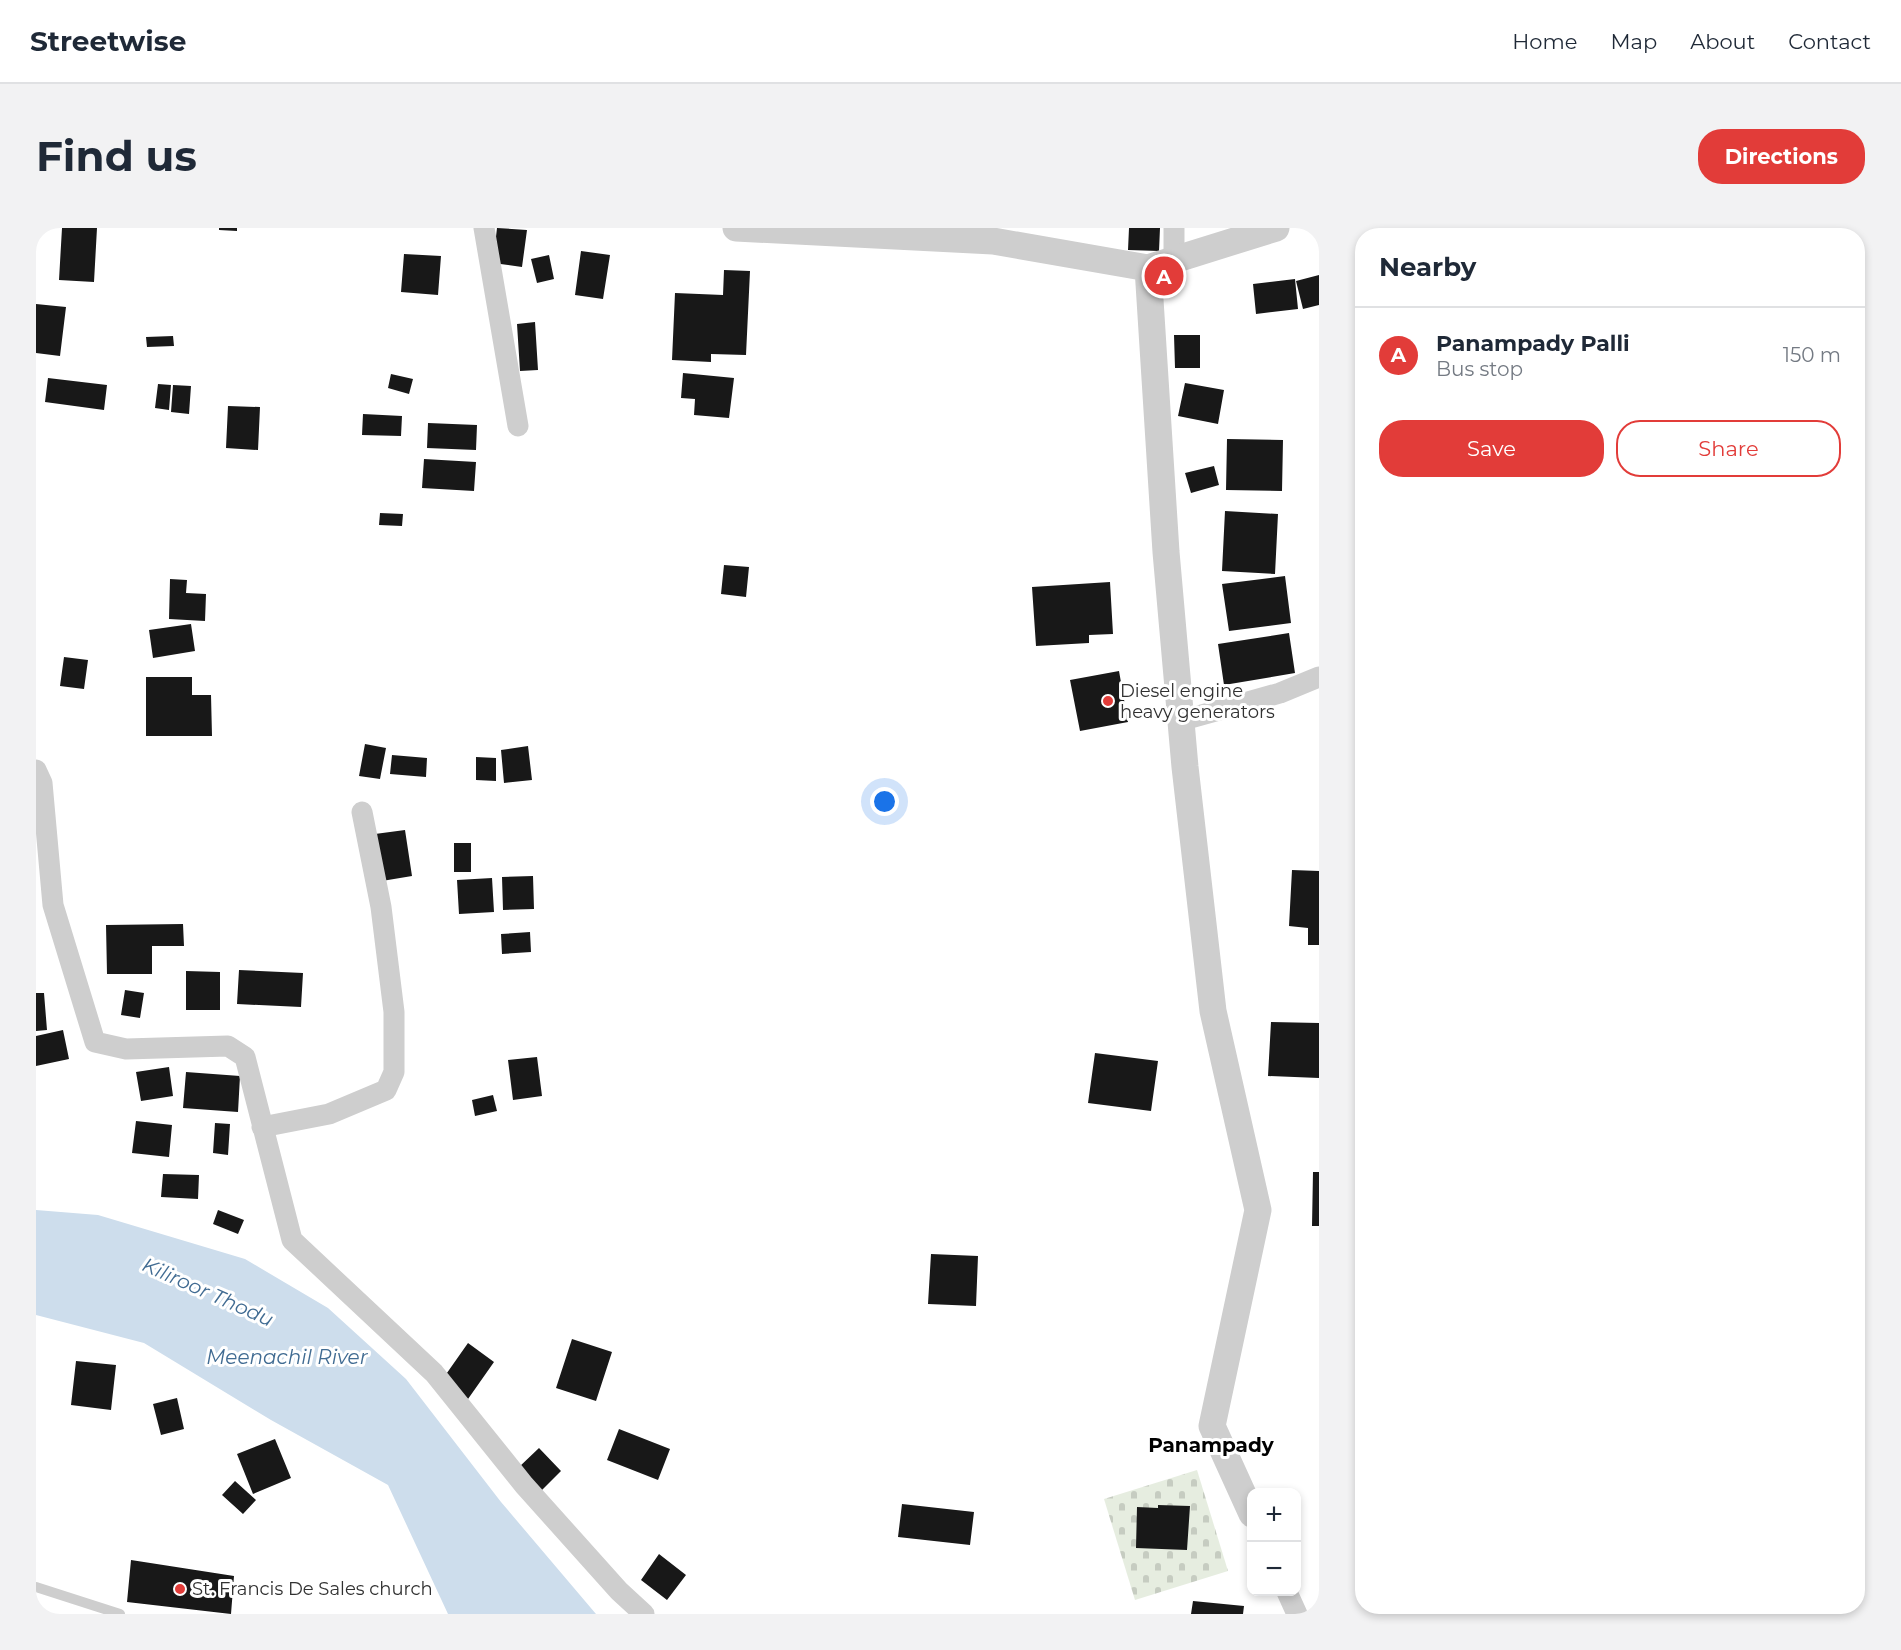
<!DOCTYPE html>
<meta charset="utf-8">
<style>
:root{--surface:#fff;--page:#f2f2f3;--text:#1f2937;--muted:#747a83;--line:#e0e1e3;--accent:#e23c39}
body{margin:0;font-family:Montserrat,sans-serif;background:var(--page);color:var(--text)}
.controls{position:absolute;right:18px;bottom:18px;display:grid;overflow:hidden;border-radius:12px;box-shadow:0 3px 9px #0003}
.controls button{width:54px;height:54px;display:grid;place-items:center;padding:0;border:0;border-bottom:2px solid var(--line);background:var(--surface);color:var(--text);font:30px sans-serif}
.you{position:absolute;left:849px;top:574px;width:21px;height:21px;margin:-15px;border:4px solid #fff;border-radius:50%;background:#1a73e8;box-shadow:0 0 0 9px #1a73e833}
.badge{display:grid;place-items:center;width:39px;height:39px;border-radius:50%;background:var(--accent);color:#fff;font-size:20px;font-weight:700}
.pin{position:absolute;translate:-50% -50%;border:3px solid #fff;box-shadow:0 2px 6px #0006}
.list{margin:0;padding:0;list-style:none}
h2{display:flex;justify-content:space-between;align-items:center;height:78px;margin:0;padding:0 24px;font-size:26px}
h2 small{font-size:20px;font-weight:400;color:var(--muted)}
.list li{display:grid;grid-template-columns:39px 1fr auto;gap:18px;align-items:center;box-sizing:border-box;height:96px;padding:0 24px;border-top:2px solid var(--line)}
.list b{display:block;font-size:22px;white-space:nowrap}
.list p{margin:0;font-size:20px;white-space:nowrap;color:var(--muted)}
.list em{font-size:20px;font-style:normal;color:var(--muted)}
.actions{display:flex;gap:12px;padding:18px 24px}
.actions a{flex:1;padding:14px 0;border:2px solid var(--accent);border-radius:24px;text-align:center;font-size:21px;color:var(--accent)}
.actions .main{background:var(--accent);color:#fff}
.map{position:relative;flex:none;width:1283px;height:1386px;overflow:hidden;border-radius:24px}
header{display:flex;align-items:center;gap:36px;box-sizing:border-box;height:84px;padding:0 30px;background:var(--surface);border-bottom:2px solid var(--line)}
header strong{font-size:28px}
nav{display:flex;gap:33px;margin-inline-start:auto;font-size:21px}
.intro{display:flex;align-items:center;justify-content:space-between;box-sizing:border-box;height:144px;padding:0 36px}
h1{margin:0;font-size:42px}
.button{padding:15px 27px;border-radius:24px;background:var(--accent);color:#fff;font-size:21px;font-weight:700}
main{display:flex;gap:36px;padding:0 36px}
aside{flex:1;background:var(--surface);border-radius:24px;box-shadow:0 3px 9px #0003}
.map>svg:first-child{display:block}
.cemetery{fill:url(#cemetery-stones)}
.water{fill:#cdddec}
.building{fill:#181818}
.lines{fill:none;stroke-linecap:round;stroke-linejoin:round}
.service{stroke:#cecece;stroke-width:10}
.minor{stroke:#cecece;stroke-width:21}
.tertiary{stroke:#cecece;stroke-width:27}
.poi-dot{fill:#e23c39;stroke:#fff;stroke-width:2}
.labels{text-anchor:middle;stroke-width:6;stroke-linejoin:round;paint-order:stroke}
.poi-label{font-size:18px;fill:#313131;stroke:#fff;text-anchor:start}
.water-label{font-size:20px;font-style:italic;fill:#406b92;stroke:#fff}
.neighbourhood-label{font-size:20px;font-weight:bold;fill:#000;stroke:#fff}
</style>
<header>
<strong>Streetwise</strong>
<nav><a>Home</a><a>Map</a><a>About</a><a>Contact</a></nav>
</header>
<div class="intro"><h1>Find us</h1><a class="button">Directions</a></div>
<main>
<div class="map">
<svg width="1283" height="1386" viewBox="0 0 1283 1386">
<defs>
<pattern id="cemetery-stones" width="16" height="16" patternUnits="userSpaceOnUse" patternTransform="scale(1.5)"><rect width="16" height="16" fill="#e6ede0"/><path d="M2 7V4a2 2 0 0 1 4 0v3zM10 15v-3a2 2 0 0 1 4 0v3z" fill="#c6ccc1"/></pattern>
</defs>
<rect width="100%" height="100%" fill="#fff"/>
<path class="cemetery" d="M1161,1242L1192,1343L1099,1372L1068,1271Z"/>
<path class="water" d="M0,982L62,987L209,1031L292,1080L370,1151L465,1274L560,1386H412L352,1257L235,1192L108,1115L0,1087Z"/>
<path class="building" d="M26,0H61L58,54L23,52Z
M183,0H201V3L183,2Z
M461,0L491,2L486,39L457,35Z
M1093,0H1124L1123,23L1092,22Z
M545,23L574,27L567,71L539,67Z
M368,26L405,28L402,67L365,64Z
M513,27L518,51L501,55L495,31Z
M688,42L714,43L710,127L675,126V134L636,132L639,65L687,67Z
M1283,47V77L1267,81L1260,53Z
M1259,51L1262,81L1220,86L1217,56Z
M0,76L30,79L24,128L0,125Z
M499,94L502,142L484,143L481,96Z
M1138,107H1164V140H1139Z
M137,108L138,118L111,119L110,109Z
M647,145L698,150L693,190L658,187L659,171L645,170Z
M355,146L377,151L373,166L352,160Z
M12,150L71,157L68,182L9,174Z
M1149,155L1188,162L1182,196L1142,188Z
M122,156L135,157L133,182L119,180Z
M137,157L155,158L153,186L135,184Z
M192,178L224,179L222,222L190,220Z
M327,186L366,188L365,208L326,207Z
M392,195L441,197L440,222L391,220Z
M1191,211L1247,212L1246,263L1190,262Z
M388,231L440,234L438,263L386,260Z
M1178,238L1183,257L1155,265L1149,245Z
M1189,283L1242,286L1239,346L1186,343Z
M344,285L367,286L366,298L343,297Z
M688,337L713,339L710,369L685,366Z
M1249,348L1255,395L1193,403L1186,356Z
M134,351L151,352L150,365L170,366L169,393L133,391Z
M1074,354L1077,406L1053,407V415L1000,418L996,359Z
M155,396L159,423L117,430L113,402Z
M1253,405L1259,445L1188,457L1182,416Z
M28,429L52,432L48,461L24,458Z
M1083,443L1092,494L1044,503L1034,452Z
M110,449H156V467H175L176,508H110Z
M329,516L350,520L344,551L323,548Z
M492,518L496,552L468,555L465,522Z
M356,527L391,530L390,549L354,546Z
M440,529L460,530V553L440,552Z
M369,602L376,648L346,653L339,606Z
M418,615H435V644H418Z
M1256,642L1283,643V717H1272V700L1253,698Z
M497,648L498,681L467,682L466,649Z
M456,650L458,684L423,686L421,652Z
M147,696L148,718H116V746H71L70,697Z
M494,704L495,724L466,726L465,706Z
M203,742L267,745L265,779L201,776Z
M150,743L184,744V782H150Z
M89,762L108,765L104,790L85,787Z
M0,765H8L11,802L0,803Z
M1235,794L1283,795V850L1232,848Z
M27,802L33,831L0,838V808Z
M1059,825L1122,833L1115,883L1052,875Z
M501,829L506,868L477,872L472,832Z
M133,839L137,868L105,873L100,844Z
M150,844L204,848L202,884L147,880Z
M457,867L461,883L439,888L436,872Z
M100,893L136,897L133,929L96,925Z
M179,895L194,896L192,927L177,925Z
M1277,944H1283V998H1276Z
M127,946L163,947L162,971L125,969Z
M182,982L208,992L202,1006L177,996Z
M895,1026L942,1028L940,1078L892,1076Z
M536,1111L576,1124L560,1173L520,1160Z
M432,1115L458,1134L432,1171L406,1152Z
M40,1133L80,1137L75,1182L35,1177Z
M141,1170L148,1201L125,1207L117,1176Z
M583,1201L634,1221L622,1252L571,1232Z
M239,1211L255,1250L217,1266L201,1226Z
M503,1220L525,1243L504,1264L482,1240Z
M199,1253L220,1272L207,1286L186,1267Z
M866,1276L938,1284L934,1317L862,1309Z
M1122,1277L1154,1278L1151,1322L1100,1320L1101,1279L1122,1280Z
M623,1326L650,1347L631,1372L605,1352Z
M95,1332L198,1348L195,1386L91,1374Z
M1157,1373L1208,1378L1207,1386H1155Z"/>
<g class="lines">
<path class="service" d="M0,1359L84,1386"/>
<path class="minor" d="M448,0L482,198
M1138,0V33
M1144,493L1244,465L1283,449
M0,542L6,555L17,677L59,814L90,821L192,818L209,829L256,1012L398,1145L488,1257L583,1363L608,1386
M226,899L293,886L350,862L358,844V784L345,679L326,584
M1251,1364L1261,1386"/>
<path class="tertiary" d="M700,0L957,13L1112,40L1240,0
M1112,40L1130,324L1149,539L1177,783L1222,982L1176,1198L1216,1286"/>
</g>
<g class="poi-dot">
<circle cx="1072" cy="473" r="6"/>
<circle cx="144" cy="1361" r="6"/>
</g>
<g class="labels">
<g class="poi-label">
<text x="1084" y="469">Diesel engine<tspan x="1084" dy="21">heavy generators</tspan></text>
<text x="156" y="1367">St. Francis De Sales church</text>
</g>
<g class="water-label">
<text transform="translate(172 1064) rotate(24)" y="7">Kiliroor Thodu</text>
<text x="251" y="1136">Meenachil River</text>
</g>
<g class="neighbourhood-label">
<text x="1175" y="1224">Panampady</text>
</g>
</g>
</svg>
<div class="controls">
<button>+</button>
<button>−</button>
</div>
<div class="you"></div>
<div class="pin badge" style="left:1128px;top:48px">A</div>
</div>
<aside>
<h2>Nearby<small></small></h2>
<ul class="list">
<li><span class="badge">A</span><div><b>Panampady Palli</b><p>Bus stop</p></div><em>150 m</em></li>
</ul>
<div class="actions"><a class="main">Save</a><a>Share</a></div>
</aside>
</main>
